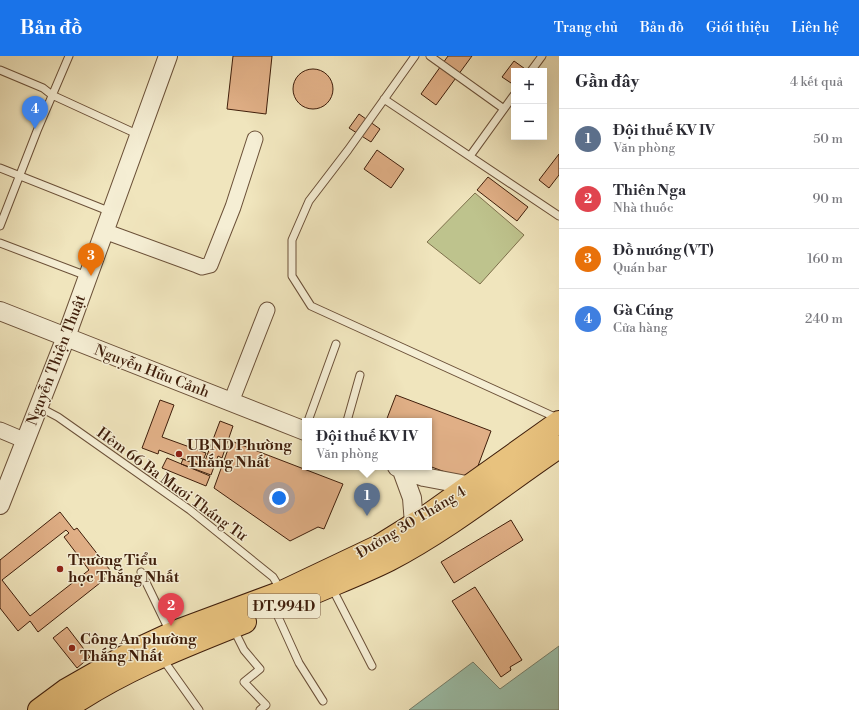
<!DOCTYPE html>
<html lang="vi">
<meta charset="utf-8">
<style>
:root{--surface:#fff;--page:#f7f7f7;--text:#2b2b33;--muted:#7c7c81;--line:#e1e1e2;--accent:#1a73e8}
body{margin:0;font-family:"Libre Bodoni",serif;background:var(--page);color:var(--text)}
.controls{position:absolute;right:12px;top:12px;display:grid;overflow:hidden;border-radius:0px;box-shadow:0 4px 16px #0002}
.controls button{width:36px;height:36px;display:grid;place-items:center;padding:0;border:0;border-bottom:1px solid var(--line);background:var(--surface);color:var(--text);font:20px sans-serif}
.you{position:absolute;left:279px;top:442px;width:14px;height:14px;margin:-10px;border:3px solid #fff;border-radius:50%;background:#1a73e8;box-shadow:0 0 0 6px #1a73e833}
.badge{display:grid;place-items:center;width:26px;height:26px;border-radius:50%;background:var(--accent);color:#fff;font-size:13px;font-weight:700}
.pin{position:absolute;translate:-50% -33px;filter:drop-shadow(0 1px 2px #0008)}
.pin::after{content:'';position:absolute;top:21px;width:14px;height:12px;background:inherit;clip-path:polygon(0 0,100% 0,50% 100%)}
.popup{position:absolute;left:302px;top:362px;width:130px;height:52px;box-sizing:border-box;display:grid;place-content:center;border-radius:0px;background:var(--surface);filter:drop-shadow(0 1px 3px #0005);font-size:13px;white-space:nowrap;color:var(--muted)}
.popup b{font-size:15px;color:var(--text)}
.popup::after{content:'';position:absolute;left:50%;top:100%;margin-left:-8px;border:8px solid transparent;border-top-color:var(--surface)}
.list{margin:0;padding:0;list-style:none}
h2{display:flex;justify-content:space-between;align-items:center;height:52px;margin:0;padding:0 16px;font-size:17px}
h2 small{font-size:13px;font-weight:400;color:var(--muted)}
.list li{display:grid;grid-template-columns:26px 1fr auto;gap:12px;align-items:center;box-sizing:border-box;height:60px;padding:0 16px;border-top:1px solid var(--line)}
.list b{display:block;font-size:15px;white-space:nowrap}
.list p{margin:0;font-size:13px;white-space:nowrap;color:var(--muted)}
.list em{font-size:13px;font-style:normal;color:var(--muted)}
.map{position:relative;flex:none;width:559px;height:654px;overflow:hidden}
header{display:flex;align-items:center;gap:24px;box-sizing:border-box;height:56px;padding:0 20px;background:var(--accent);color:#fff}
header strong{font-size:19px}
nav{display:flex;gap:22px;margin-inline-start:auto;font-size:14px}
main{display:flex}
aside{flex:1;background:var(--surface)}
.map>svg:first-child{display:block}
.green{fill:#bec38d;stroke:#7e704c}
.water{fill:#9bc0ab;stroke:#767f6b}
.building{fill:#e0af86;stroke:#3f1e0b;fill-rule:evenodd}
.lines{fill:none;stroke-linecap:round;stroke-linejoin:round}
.service-casing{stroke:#6b5038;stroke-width:9}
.minor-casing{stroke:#6b5038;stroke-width:17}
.tertiary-casing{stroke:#6b5038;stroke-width:20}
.primary-casing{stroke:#3f1e0b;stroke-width:24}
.service{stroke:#f5eed4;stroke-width:7}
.minor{stroke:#f5eed4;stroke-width:15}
.tertiary{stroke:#f5eed4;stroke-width:18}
.primary{stroke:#e8c27e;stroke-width:22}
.poi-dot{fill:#8f2418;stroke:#f5eed4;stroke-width:1.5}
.labels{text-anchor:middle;stroke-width:3;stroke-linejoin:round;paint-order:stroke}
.shield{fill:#f5eed4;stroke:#765c47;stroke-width:1}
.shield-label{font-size:14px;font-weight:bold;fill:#3f1e0b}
.street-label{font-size:15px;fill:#3f1e0b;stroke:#f5eed4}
.poi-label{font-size:15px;font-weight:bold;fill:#3f1e0b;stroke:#f5eed4;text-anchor:start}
</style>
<header>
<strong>Bản đồ</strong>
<nav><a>Trang chủ</a><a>Bản đồ</a><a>Giới thiệu</a><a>Liên hệ</a></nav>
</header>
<main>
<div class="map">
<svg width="559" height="654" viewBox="0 0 559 654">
<rect width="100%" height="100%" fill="#f0e5bd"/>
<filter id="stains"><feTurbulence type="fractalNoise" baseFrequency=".005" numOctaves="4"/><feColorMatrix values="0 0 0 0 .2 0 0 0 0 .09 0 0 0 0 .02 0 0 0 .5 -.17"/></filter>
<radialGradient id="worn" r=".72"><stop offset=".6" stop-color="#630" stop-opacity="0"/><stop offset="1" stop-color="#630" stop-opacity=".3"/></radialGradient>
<path class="green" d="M475,137L524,179L480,228L427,186Z"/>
<path class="water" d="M559,590V654H409L473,606L500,633Z"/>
<path class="building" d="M233,0H272L266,58L227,53Z
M448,0H472L436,49L421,38Z
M514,5L528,15H514V29L502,21Z
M293 33a20 20 0 1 1 40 0a20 20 0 1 1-40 0Z
M359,58L380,73L371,86L349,72Z
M377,94L404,113L391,132L364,113Z
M559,98V119L549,132L539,124Z
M488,121L528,151L517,165L477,134Z
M396,339L491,375L472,426L429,410V365H386Z
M160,344L174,349L162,381L206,397L201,410L159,394L158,398L142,392Z
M220,365L233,370L222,402L218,400L211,419L181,408L183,403L203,410Z
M231,385L343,428L324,473L318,471L290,485L214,432Z
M167,402L210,420L206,430L162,412Z
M60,456L74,474L77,472L110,514L103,520L105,523L38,576L30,565L18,575L0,552V504ZM66,474L69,477L64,481L89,514L30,560L2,524Z
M511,464L523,484L454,527L441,506Z
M475,531L522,604L510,611L511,614L501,621L452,545Z
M67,571L90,601L77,612L53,582Z"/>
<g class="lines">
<g class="service-casing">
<path id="service" d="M415,0L348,94L309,145L292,184V220L311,250L557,362
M430,0L504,53
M0,14L43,32L52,39L139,79
M531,15L542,0
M384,43L559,160
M470,100L514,39
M0,112L111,156
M0,170L37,75L69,0
M0,187L87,220
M39,351L58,361L190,454L273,521L281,534
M308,365L336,288
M347,365L360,319
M141,516L170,576
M332,532L372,610
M275,554L299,607L323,645
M234,574L244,594L260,613L244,626L266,649L260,654
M162,602L199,654"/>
</g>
<g class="minor-casing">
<path id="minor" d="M104,175L197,209L202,211L210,209L233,151L255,83
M231,346L267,254
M0,374L26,385"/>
</g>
<g class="tertiary-casing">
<path id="tertiary" d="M0,255L305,375
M397,411L424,421L477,431
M401,412L412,442L414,468L421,477
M0,449L66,281L168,0"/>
</g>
<g class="primary-casing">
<path id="primary" d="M302,542C331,529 361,518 389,504C450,472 503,429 559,391
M39,654L66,634L136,594L177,575L282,536L379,490L427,460L559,366
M64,654C120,615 182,591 245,566"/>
</g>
<use href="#service" class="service"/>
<use href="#minor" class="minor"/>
<use href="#tertiary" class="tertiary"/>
<use href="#primary" class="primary"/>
</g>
<g class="poi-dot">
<circle cx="179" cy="398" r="4"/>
<circle cx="60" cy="513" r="4"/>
<circle cx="72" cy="592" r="4"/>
</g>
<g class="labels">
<rect class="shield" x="248" y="538" width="72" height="24" rx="3"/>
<g class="shield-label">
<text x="284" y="555">ĐT.994D</text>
</g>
<g class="street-label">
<text transform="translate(56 304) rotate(-69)" y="5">Nguyễn Thiện Thuật</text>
<text transform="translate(152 315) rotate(21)" y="5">Nguyễn Hữu Cảnh</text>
<text transform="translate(172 428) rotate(36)" y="5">Hẻm 66 Ba Mươi Tháng Tư</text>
<text transform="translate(411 466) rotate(-31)" y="5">Đường 30 Tháng 4</text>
</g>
<g class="poi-label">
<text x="187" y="394">UBND Phường<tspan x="187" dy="17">Thắng Nhất</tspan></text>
<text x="68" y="509">Trường Tiểu<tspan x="68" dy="17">học Thắng Nhất</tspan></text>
<text x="80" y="588">Công An phường<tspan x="80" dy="17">Thắng Nhất</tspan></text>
</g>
</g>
<rect width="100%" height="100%" filter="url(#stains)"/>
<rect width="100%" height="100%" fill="url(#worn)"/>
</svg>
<div class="controls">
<button>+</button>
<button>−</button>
</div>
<div class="you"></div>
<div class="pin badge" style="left:367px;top:460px;background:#5c6f8a">1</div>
<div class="popup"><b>Đội thuế KV IV</b>Văn phòng</div>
<div class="pin badge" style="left:171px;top:570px;background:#e0444e">2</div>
<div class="pin badge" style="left:91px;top:220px;background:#e8710a">3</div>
<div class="pin badge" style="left:35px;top:73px;background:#3f7fe0">4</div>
</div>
<aside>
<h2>Gần đây<small>4 kết quả</small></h2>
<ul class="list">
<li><span class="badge" style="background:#5c6f8a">1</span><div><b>Đội thuế KV IV</b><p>Văn phòng</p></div><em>50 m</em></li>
<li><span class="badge" style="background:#e0444e">2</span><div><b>Thiên Nga</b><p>Nhà thuốc</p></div><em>90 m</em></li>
<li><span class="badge" style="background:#e8710a">3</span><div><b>Đồ nướng (VT)</b><p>Quán bar</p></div><em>160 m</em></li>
<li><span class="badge" style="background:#3f7fe0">4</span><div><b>Gà Cúng</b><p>Cửa hàng</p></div><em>240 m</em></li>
</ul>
</aside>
</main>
